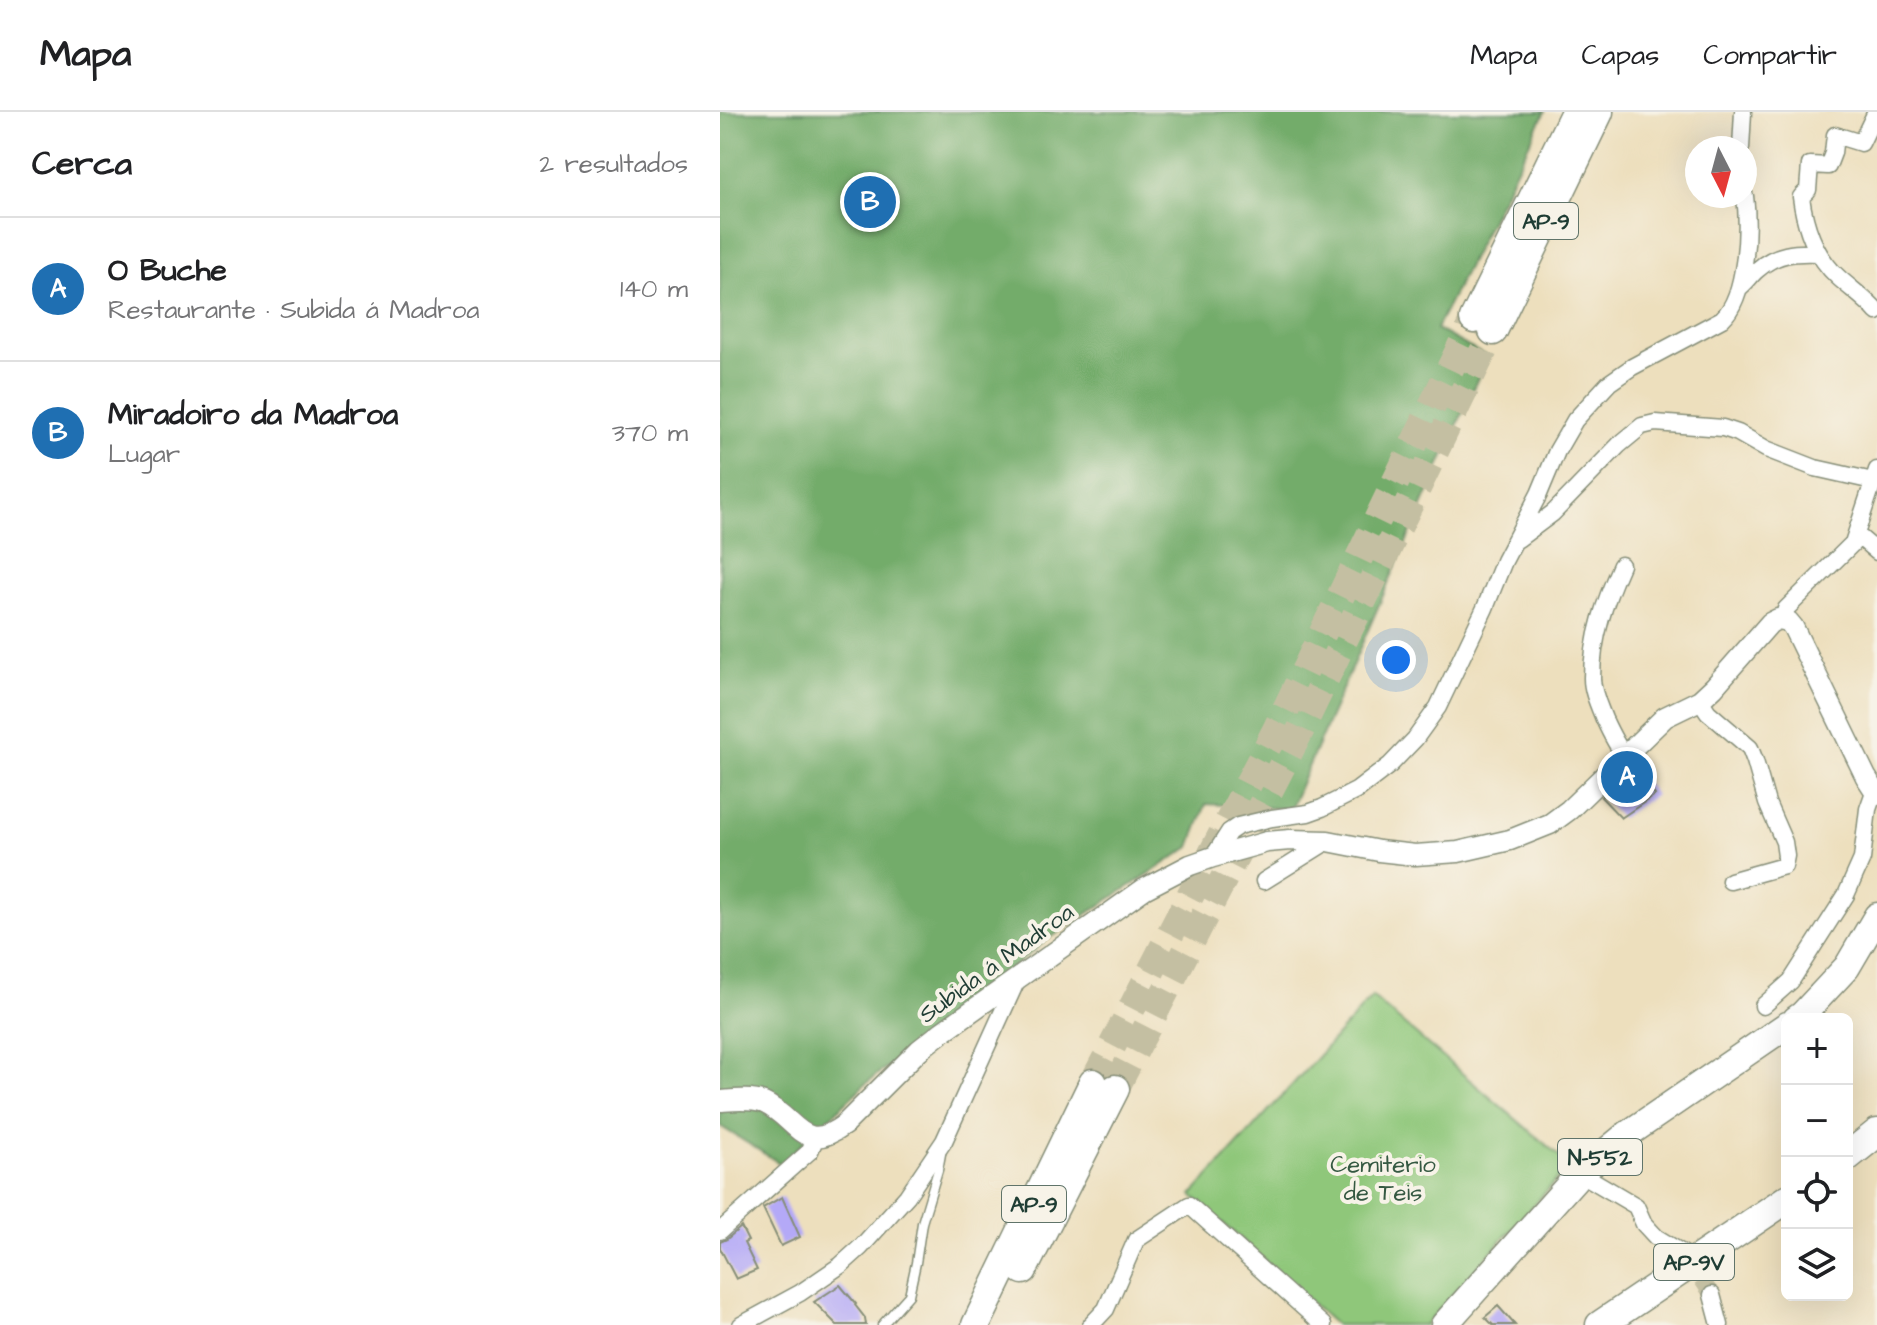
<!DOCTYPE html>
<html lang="es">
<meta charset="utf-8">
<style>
:root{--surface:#fff;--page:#f2f2f2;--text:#202124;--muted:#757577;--line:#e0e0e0;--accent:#1f6fb2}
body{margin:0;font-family:"Architects Daughter",sans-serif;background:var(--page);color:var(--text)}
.controls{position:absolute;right:24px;bottom:24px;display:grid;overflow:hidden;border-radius:12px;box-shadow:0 8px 32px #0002}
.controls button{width:72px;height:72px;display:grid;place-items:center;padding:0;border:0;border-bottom:2px solid var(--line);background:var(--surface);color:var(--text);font:40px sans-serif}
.compass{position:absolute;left:965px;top:24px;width:72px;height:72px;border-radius:50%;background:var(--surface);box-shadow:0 8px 32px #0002;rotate:174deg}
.you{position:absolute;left:676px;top:548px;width:28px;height:28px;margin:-20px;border:6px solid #fff;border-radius:50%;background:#1a73e8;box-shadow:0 0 0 12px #1a73e833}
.badge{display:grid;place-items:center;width:52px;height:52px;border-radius:50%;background:var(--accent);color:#fff;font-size:26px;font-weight:700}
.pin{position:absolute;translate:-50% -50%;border:4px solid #fff;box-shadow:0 2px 8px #0006}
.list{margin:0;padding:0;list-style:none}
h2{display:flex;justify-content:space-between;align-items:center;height:104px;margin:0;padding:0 32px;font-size:34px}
h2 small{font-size:26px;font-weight:400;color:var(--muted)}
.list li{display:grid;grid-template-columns:52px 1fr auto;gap:24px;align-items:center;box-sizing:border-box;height:144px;padding:0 32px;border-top:2px solid var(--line)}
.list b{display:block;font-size:30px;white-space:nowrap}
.list p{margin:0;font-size:26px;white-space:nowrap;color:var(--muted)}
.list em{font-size:26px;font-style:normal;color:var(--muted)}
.icon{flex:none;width:44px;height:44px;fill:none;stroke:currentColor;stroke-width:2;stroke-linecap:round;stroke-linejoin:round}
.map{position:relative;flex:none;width:1157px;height:1213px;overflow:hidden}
header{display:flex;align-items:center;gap:48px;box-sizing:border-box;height:112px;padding:0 40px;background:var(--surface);border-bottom:2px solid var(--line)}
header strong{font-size:38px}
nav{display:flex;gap:44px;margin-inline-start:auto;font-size:28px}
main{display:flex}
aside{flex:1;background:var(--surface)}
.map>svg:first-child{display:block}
.green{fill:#8fc77a;stroke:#578257;stroke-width:2}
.forest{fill:#73ac6a;stroke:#49744f;stroke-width:2}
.building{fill:#b4a9f7}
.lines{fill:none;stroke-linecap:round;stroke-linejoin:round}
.minor-tunnel{stroke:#c4bfa2;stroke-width:16;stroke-dasharray:16 8;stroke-linecap:butt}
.motorway-tunnel{stroke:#c4bfa2;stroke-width:28;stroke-dasharray:28 14;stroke-linecap:butt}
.service-casing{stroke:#868e78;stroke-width:11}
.minor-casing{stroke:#868e78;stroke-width:19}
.tertiary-casing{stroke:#868e78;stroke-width:23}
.trunk-casing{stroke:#868e78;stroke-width:29}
.motorway-casing{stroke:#868e78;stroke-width:31}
.service{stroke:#fff;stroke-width:8}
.minor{stroke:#fff;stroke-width:16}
.tertiary{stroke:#fff;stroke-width:20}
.trunk{stroke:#fff;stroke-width:26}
.motorway{stroke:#fff;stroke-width:28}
.labels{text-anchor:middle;stroke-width:8;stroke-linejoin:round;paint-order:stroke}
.shield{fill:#f7f3e8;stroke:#60746a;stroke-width:2}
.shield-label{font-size:22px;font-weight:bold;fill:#1f3d34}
.street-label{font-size:24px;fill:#1f3d34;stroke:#f7f3e8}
.park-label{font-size:24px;fill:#355942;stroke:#f7f3e8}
</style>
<header>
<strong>Mapa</strong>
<nav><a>Mapa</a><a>Capas</a><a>Compartir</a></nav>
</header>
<main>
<aside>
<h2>Cerca<small>2 resultados</small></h2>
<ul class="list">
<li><span class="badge">A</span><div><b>O Buche</b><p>Restaurante · Subida á Madroa</p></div><em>140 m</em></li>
<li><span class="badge">B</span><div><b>Miradoiro da Madroa</b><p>Lugar</p></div><em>370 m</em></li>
</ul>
</aside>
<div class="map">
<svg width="1157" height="1213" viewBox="0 0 1157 1213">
<rect width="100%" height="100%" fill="#f7f3e8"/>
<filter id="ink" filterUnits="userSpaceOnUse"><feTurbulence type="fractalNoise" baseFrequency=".0125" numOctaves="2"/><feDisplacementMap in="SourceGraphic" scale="16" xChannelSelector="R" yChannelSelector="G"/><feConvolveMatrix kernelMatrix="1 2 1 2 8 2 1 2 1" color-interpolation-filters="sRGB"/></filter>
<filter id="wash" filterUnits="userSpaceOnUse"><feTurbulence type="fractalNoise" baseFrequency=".006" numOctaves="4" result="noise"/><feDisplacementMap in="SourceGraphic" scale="32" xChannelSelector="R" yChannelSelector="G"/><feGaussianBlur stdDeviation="1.8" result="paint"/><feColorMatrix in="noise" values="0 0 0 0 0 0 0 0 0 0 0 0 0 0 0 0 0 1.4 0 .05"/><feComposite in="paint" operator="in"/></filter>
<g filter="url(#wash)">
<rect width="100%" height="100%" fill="#eddfbd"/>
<path class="green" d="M652,885L850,1053L705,1213H616L472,1083Z"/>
<path class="forest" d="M0,0H825L716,217L767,245L570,697L486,692L470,735L327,828L144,973L61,1052L0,1014Z"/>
<g id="blocks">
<path class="building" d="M913,654L935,683L901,706L881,685Z
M62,1085L80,1125L61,1134L43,1096Z
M21,1115L28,1129L24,1131L37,1158L16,1167L0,1136V1130L7,1127Z
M120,1173L136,1192L135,1193L145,1206L146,1213H117L94,1190Z
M778,1194L795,1213H773L765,1205Z"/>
</g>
</g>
<g filter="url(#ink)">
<use href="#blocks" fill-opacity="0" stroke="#868e78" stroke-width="2"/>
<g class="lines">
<path class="minor-tunnel" d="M968,1147L992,1183"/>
<path class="motorway-tunnel" d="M373,971L556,618L754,207
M395,977L581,617L773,219"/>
<g class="service-casing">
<path id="service" d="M162,1213L189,1183L196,1151L202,1111L218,1058L221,1042"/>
</g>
<g class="minor-casing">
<path id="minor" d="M1157,3L1155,2L1141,31L1115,23L1113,41L1108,54L1090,53L1088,78L1081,85C1085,115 1096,145 1118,165C1131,177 1146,187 1157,200
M1021,36L1023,0
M1019,176C1026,171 1030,164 1037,158C1056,141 1075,140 1098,141
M1136,422L1157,440
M798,427L833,401L899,333L922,314L935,311L1003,316L1018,321L1046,337L1095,356L1153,369
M901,453C885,489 872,525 872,566C872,580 879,594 884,607C890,620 896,633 905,644
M1063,507L1066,497L1133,431L1157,358
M980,588L988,600L1030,636L1035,649L1047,691L1064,730L1066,744L1064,754L1010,769
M493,745L509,720L518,714L552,706L588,701L602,696L636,679L670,653L695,627L718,595L765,496L784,449L819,382L837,339L855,308L889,271L912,255L1002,207C1027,184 1029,116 1025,84
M544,769L608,729
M1043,894L1071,869L1126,783L1142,747L1148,697L1154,680
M860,1061L916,1094L924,1112L936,1125L964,1142
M0,1119L90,1039L96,1025
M992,1183L1000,1213
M21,1213L80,1181L121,1153L141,1135L187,1084L224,1029L297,868
M371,1213L386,1197L416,1128L469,1093L603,1213"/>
</g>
<g class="tertiary-casing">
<path id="tertiary" d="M0,989C14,988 31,986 44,991C77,1006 82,1044 124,1013L199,938L222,920L424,777L470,753L493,745L547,730L570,728L608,729L659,739L695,743L738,740L790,728L830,712L849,698L945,605L980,588L994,575L1050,511L1058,507L1068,509L1073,515L1146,665L1157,682"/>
</g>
<g class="trunk-casing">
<path id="trunk" d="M1076,907L1083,902L1127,855L1157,804
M724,1213L860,1061L905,1024L1067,913"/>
</g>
<g class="motorway-casing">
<path id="motorway" d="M754,207L855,0
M773,219L879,0
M1127,1045L1157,1021
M303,1158L395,977
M256,1213L373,971
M880,1213L1067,1087"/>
</g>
<use href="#service" class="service"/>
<use href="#minor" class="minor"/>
<use href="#tertiary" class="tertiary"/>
<use href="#trunk" class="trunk"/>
<use href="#motorway" class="motorway"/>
</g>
</g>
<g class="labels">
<g class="shield">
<rect x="794" y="91" width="64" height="36" rx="6"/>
<rect x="838" y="1027" width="84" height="36" rx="6"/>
<rect x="282" y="1074" width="64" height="36" rx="6"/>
<rect x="934" y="1132" width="80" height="36" rx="6"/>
</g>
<g class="shield-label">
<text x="826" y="117">AP-9</text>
<text x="880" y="1053">N-552</text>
<text x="314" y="1100">AP-9</text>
<text x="974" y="1158">AP-9V</text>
</g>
<g class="street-label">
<text transform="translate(276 851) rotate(-36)" y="8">Subida á Madroa</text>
</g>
<g class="park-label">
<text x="663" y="1060">Cemiterio<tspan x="663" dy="28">de Teis</tspan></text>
</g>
</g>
</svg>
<div class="controls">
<button>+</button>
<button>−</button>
<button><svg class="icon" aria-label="locate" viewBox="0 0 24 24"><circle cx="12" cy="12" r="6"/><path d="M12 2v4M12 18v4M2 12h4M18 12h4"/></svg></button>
<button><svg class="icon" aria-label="layers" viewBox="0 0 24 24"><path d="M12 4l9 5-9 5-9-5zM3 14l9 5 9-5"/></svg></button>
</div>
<svg class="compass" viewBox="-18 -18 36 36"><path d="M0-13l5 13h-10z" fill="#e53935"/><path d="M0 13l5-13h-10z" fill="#757577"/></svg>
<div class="you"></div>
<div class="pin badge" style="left:907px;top:665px">A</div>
<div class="pin badge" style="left:150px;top:90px">B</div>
</div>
</main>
